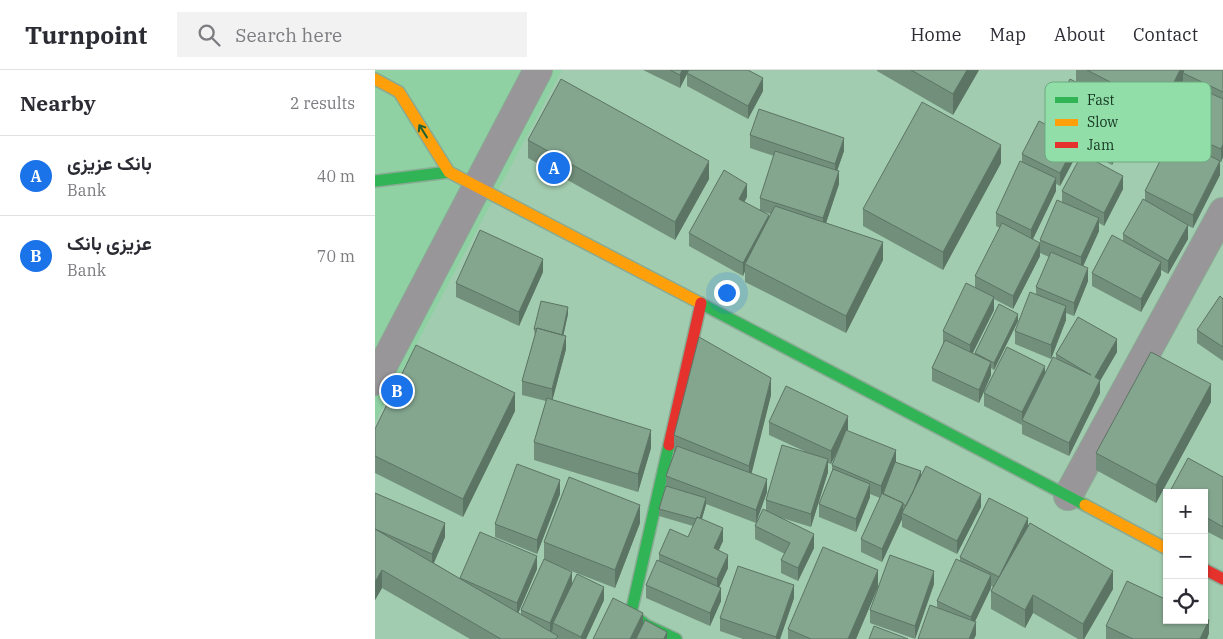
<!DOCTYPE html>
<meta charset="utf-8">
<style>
:root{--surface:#fff;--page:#f2f2f3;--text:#2b2b33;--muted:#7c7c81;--line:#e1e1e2;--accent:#1a73e8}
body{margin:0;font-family:"IBM Plex Serif",Vazirmatn,serif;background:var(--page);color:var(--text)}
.controls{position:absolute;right:15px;bottom:15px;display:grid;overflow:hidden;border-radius:0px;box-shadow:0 1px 4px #0004}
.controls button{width:45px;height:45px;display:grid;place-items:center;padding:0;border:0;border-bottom:1px solid var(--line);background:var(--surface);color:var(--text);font:25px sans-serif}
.you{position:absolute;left:351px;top:222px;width:18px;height:18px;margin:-12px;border:4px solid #fff;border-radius:50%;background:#1a73e8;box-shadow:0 0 0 8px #1a73e833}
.badge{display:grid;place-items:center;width:32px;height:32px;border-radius:50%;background:var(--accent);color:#fff;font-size:16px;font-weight:700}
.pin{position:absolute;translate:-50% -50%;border:2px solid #fff;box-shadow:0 1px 5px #0006}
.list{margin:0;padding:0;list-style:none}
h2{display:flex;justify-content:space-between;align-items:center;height:65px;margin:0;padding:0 20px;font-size:21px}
h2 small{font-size:16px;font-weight:400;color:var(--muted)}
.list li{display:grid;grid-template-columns:32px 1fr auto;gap:15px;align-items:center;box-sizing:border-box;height:80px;padding:0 20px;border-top:1px solid var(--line)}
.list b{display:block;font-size:19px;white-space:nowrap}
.list p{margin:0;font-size:16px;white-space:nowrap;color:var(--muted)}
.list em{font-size:16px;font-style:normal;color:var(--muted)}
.icon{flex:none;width:28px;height:28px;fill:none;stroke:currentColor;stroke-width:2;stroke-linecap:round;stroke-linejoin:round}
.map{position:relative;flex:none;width:848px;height:569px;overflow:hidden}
header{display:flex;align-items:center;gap:30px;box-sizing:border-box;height:70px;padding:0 25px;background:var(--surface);border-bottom:1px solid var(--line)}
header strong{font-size:24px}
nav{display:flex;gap:28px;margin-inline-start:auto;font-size:18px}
.search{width:350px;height:45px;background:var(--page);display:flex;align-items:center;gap:12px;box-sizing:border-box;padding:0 18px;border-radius:0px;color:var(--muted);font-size:19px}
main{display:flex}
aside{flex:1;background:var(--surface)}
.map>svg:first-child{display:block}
.built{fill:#8fd1a3}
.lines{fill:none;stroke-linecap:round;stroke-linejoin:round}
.street-casing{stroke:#89ab94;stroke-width:30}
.fast-casing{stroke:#89ab94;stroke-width:14}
.slow-casing{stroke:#89ab94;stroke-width:14}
.jam-casing{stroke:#89ab94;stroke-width:14}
.street{stroke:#999699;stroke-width:28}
.fast{stroke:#30b455;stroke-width:11}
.slow{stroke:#ff9f0a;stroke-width:11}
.jam{stroke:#e5322d;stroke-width:11}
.wall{fill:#728f7b;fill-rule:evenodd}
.shaded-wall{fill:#5c7464}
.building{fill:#84a68f;stroke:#5c7464}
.oneway{stroke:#1f6133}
.key{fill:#91dea8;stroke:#6cab7f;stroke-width:1}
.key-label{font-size:14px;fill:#163520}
</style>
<header>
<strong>Turnpoint</strong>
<div class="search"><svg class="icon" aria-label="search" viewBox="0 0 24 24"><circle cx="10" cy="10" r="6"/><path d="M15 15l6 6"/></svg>Search here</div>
<nav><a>Home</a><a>Map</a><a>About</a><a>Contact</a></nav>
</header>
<main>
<aside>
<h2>Nearby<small>2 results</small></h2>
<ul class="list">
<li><span class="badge">A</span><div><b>بانک عزیزی</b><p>Bank</p></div><em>40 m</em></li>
<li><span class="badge">B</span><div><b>عزیزی بانک</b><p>Bank</p></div><em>70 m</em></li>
</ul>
</aside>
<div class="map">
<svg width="848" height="569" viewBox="0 0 848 569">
<rect width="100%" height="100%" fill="#a2ccaf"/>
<path class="built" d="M0,0H187L0,352Z"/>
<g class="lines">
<g class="street-casing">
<path id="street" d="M0,311L163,0
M693,426L848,142"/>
</g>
<g class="fast-casing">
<path id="fast" d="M0,111L74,102
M325,233L710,435
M294,375L256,543L271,555L301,569"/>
</g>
<g class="slow-casing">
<path id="slow" d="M0,9L24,22L74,102L325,233
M710,435L792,479"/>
</g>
<g class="jam-casing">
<path id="jam" d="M294,375L326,233
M829,499L848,509"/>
</g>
<use href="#street" class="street"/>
<use href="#fast" class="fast"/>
<use href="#slow" class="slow"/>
<use href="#jam" class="jam"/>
</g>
<path class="wall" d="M268,0H314L305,18Z
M502,0H604L578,45L502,1Z
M701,0H848V87L846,92H845V105L818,158L813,156V169L793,204L786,200V205L766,242L717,216V203L748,171V164L770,129V121L795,70L794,69V56L811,18L808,17V12L786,56L757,41V54L737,95L702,77V84L685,116L681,114V121L658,169L665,186L638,239L619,229V240L598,283L600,284V283L643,251L619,300L616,298V305L604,333L557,311V298L568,275V261L600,217V206L625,158L621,156V143L647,92V84L675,56V50L701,12Z
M312,3L388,21L373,49L312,16Z
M375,65L469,81L462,100L464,114L451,153L508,190L471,263L370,212V201L368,206L314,176V163L372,127L369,132L385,141V128L399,86L375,78ZM386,141L396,144L394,147Z
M153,70L334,109L300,170L153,88Z
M626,93L568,200L488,156V139Z
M748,119L729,156L724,153V161L708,196L713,211L699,246L691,243V250L676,289L640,274V261L661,224V217L674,187L665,183V170L687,132V121Z
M168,202L144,256L81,227V213Z
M848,229V291L822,273V260Z
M193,244L188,265L191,279L177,330L276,378L263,422L159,390V372L171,331L147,325V311L160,266L159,259Z
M742,282L725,311V323L694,386L647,364V354V355L609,336V323L670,303L681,289V284Z
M396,325L376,403L392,422L382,450L391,440V430L429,381L394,365V352L473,359L472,361L521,392L546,407L606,437L582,484L527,457V449L507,492L486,482V469L505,428L495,424V427L481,462L444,447V434L457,401V395L468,370L456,394L453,393V402L436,457L407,448L439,478L423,511L406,503V490L410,484L380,469V456L381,453L331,434L327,449L348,471L343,480L353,498L344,517L346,531L335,556L271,528V515L284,491V484L313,467L318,456L284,446V439L291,417V406L299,383V365Z
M836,332L781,433L721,400V383Z
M140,341L88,447L0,403V359Z
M848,407V470L829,460V423Z
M0,423L70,467L59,493L85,509V508L162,499L143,543L146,545V540L169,489V472L265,453L240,518L181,495L197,513L229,530L211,569H95L7,518L0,530Z
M185,424L162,484L120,467V454Z
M653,456L738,519L709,569H703L658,543L650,558L616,539V521L618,517L616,516V518L600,551L601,565L562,537V531L585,491V487Z
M559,514L540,569L495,553V540Z
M503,517L481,569H413V559Z
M419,528L405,569H368L345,561V548Z
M731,556L834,563L832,569H731Z"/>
<path class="shaded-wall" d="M307,0H314L305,18V5Z
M592,0H604L578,45V24Z
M805,0H814L808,3V12L786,56V38Z
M388,8V21L373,49V36Z
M757,41V54L737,95V81Z
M469,68V81L460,107V94Z
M702,71V84L685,116V103Z
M848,74V87L846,92V79Z
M626,75V93L568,200V182Z
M334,91V109L300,170V152Z
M845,91V105L818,158V145Z
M464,101V114L448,162V148Z
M748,106V119L729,156V143Z
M681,108V121L656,173V160Z
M372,114V127L364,142V129Z
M394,145V159L370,194V201L368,206V193Z
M724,148V161L706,201V187Z
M813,155V169L793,204V191Z
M508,172V190L471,263V246Z
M665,173V186L638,239V226Z
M168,189V202L144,256V242Z
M786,192V205L766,242V229Z
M713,198V211L699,246V233Z
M619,227V240L595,288V275Z
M691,236V250L676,289V275Z
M193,237V244L187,272V265Z
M643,244V251L619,300V293Z
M191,266V279L177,332V319Z
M742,269V282L725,311V323L694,386V373L720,307Z
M616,292V305L604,333V320Z
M670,296V309L647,350V355V342Z
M396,308V325L374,414V396Z
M836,314V332L781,433V415Z
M140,323V341L88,447V429Z
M473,346V359L456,394V381Z
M276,360V378L263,422V404Z
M521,380V393L506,429V416Z
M453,389V402L436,457V444Z
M546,401V408L533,436Z
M392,409V422L381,453V440Z
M185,410V424L162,484V470Z
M495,414V427L481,462V449Z
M606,424V437L582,484V471Z
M331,428V435L324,458V451Z
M528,433V444L527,443V449L507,492V479Z
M265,435V453L240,518V500Z
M653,448V461L624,507Z
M70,453V467L57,497V484Z
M348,458V471L339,491V478Z
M439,464V478L423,511V498Z
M353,485V498L342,522V509Z
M162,486V499L142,546V533Z
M7,500V518L0,530V512Z
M503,500V517L481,569H473Z
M559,501V514L540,569V556Z
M738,501V519L709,569H708V554Z
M197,502V515L178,553V558L175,566V553Z
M616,505V518L596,560V547Z
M419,515V528L405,569H401V567Z
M229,517V530L211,569H206V567Z
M346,518V531L335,556V543Z
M658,525V543L650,558V540Z
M268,543V556L261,569H255Z
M834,550V563L832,569H825Z
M601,552V565L599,569H594Z
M292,562V569H289Z"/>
<path class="building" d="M295,0H307L305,5Z
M314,0H373L388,8L373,36L312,3Z
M536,0H592L578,24Z
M712,0H805L786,38Z
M809,0H848V22L808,3Z
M186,9L334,91L300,152L153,70Z
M695,9L757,41L737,81L675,50Z
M813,13L848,29V74L846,79L794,56Z
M547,32L626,75L568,182L488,139Z
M384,39L469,68L460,94L375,65Z
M664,51L702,71L685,103L647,84Z
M797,67L845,91L818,145L770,121Z
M400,81L464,101L448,148L385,128Z
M707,84L748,106L729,143L687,121Z
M645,91L681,108L656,160L621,143Z
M349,100L372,114L364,129L394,145L368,193L314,163Z
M768,129L813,155L793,191L748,164Z
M682,130L724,148L706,187L665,170Z
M400,136L508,172L471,246L370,194Z
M627,153L665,173L638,226L600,206Z
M105,160L168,189L144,242L81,213Z
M737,165L786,192L766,229L717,203Z
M676,182L713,198L699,233L661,217Z
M591,213L619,227L595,275L568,261Z
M655,222L691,236L676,275L640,261Z
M845,226L848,229V277L822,260Z
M166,231L193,237L187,265L162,258L161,259H159Z
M624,234L643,244L619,293L600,283Z
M703,247L742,269L720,307L725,310L694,373L647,350L678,287L716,305L681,284Z
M162,258L191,266L177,319L147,311Z
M324,267L396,308L374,396L299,365Z
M570,270L616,292L604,320L557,298Z
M41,275L140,323L88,429L0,386V359Z
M632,277L670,296L647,342L609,323Z
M776,282L836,314L781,415L721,383Z
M411,316L473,346L456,381L394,352Z
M172,328L276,360L263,404L159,372Z
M471,360L521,380L506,416L457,395Z
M407,375L453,389L436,444L391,430Z
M302,376L392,409L381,440L291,406Z
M813,388L848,407V457L829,446V423H794Z
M520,392L546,401L538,422L531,436L528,434V433L508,424Z
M142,394L185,410L162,470L120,454Z
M551,396L606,424L582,471L527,443Z
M458,399L495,414L481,449L444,434Z
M194,407L265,435L240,500L169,472Z
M291,416L331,428L325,448L322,447L321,449L284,439Z
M0,423L70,453L57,484L0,459Z
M507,423L528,433L507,479L486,469Z
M614,428L653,448L624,507L585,487Z
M388,439L439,464L423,498L406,490L415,473L380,456Z
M322,447L348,458L339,478L353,485L342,509L284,484L295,459L313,467Z
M655,453L738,501L708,554L658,525L650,540L616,521Z
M0,459L183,566L181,569H126L7,500L0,512Z
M105,462L162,486L142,533L85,508Z
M448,477L503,500L473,569H436L413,559Z
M515,485L559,501L540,556L495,540Z
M169,489L197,502L175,553L146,540Z
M581,489L616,505L596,547L562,531Z
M282,490L346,518L335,543L271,515Z
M363,496L419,515L401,567L345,548Z
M202,504L229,517L206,567L178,553Z
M752,511L792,530V550H829V548L834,550L825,569H758L731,556Z
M238,528L268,543L255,569H218Z
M555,535L601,552L594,569H543Z
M270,550L292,562L289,569H261Z
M499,556L533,569H494Z"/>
<defs><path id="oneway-shaft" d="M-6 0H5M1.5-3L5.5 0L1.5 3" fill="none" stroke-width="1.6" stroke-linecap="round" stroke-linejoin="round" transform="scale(1.25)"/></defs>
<use class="oneway" href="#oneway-shaft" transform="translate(48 61) rotate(-122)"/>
<rect x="670" y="12" width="166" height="80" rx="8" class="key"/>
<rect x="680" y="27" width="23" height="6" fill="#30b455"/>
<rect x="680" y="49" width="23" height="7" fill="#ff9f0a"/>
<rect x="680" y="72" width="23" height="6" fill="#e5322d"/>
<g class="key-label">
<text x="712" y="35">Fast</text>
<text x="712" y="57">Slow</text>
<text x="712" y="80">Jam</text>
</g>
</svg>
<div class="controls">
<button>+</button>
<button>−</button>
<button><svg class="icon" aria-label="locate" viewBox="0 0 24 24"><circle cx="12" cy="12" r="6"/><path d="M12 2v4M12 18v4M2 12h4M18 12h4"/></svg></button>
</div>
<div class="you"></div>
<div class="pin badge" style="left:179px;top:98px">A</div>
<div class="pin badge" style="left:22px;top:321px">B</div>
</div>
</main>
